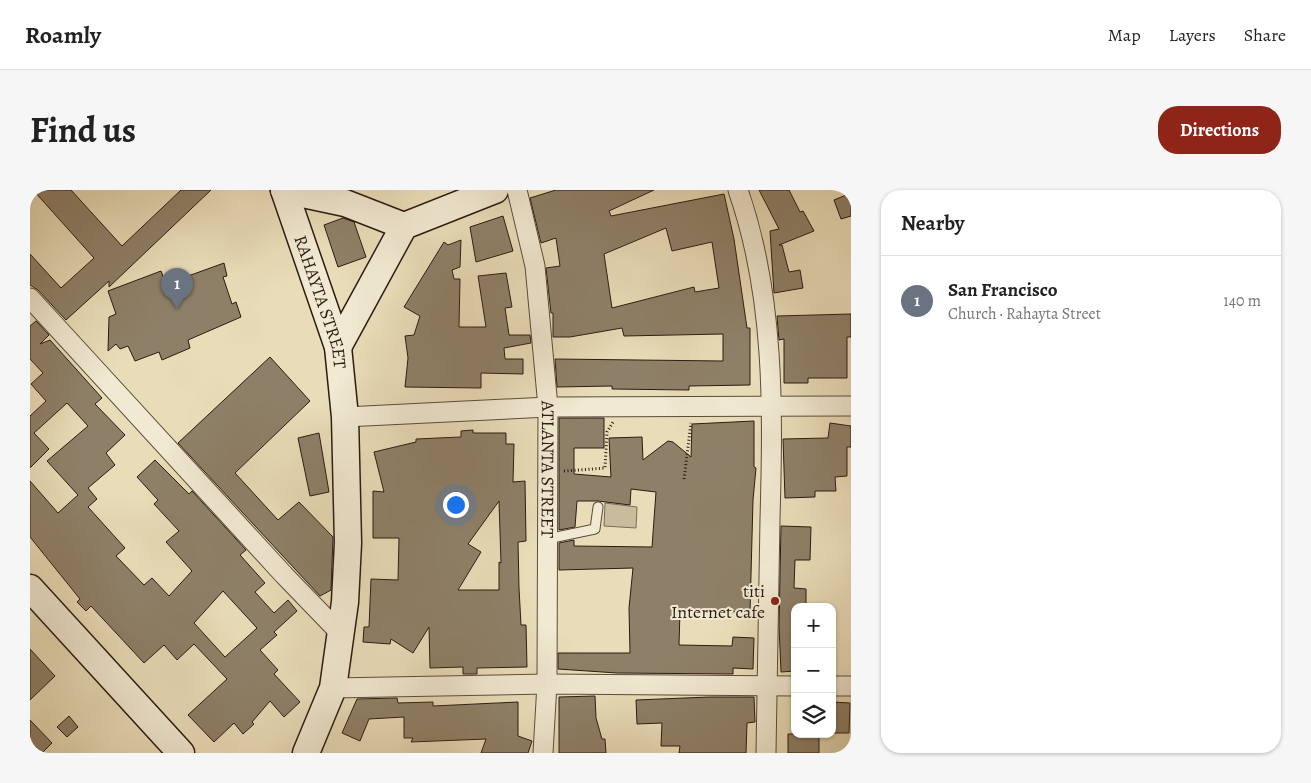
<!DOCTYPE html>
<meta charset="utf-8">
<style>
:root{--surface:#fff;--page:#f6f6f6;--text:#222;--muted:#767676;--line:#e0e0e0;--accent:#8f2418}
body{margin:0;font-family:Alegreya,serif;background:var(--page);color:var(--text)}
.controls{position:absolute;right:15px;bottom:15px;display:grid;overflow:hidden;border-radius:10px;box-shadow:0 1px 4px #0004}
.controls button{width:45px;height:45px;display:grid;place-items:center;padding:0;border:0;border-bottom:1px solid var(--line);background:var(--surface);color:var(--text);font:25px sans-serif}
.you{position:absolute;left:425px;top:314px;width:18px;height:18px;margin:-12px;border:4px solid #fff;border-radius:50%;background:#1a73e8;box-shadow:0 0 0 8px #1a73e833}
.badge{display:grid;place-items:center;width:32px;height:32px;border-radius:50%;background:var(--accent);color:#fff;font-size:16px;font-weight:700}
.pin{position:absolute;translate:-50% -41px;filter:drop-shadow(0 1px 2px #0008)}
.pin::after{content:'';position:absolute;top:26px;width:18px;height:15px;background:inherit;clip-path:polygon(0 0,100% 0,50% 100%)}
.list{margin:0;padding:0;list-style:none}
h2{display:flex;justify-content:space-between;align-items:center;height:65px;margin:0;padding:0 20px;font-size:21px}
h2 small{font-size:16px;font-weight:400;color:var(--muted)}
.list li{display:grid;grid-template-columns:32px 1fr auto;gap:15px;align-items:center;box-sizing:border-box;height:90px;padding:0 20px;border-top:1px solid var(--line)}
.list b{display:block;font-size:19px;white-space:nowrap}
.list p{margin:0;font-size:16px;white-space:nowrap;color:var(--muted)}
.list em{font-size:16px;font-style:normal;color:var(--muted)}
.icon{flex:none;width:28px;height:28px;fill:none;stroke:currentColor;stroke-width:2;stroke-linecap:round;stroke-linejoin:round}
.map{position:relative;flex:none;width:821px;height:563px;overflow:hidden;border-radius:20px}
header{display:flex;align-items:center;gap:30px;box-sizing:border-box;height:70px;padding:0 25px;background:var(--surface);border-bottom:1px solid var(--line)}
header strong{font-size:24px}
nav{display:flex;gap:28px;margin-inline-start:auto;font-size:18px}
.intro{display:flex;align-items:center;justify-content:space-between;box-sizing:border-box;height:120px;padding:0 30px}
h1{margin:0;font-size:35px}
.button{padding:12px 22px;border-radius:20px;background:var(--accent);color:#fff;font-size:18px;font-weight:700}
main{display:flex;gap:30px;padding:0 30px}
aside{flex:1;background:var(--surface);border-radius:20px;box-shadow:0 1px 4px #0004}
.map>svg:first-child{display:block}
.green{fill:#c9bc9c;stroke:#7a6c56}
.building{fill:#8e8068;stroke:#2c1b11;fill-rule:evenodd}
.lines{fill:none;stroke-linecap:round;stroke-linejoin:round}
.lane-casing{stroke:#5b4c3b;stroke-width:11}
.street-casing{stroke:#5b4c3b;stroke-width:21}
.secondary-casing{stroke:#2c1b11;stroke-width:29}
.path{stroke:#2c1b11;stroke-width:3;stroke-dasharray:1 2.5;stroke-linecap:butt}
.lane{stroke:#f1e9d2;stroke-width:9}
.street{stroke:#f1e9d2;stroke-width:19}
.secondary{stroke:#f1e9d2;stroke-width:26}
.poi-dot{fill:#8f2418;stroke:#f1e9d2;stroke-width:2}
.labels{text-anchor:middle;stroke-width:4;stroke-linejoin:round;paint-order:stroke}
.street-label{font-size:18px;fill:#2c1b11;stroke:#f1e9d2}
.poi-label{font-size:18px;fill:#2c1b11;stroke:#f1e9d2;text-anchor:end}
</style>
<header>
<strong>Roamly</strong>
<nav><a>Map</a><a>Layers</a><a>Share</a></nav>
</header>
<div class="intro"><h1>Find us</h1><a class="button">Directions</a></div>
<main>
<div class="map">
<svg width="821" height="563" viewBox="0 0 821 563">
<rect width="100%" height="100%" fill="#e9ddb9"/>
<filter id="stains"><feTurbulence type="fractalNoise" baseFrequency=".004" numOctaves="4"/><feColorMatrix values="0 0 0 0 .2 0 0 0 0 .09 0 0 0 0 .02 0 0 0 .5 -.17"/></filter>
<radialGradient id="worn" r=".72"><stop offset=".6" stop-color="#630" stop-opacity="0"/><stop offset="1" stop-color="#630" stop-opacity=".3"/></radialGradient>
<path class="green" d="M575,313L607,317L606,338L574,336Z"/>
<path class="building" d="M3,0H41L92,56L151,0H181L79,97V91L36,130L8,100L0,95V64L31,98L64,68Z
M526,0H624L579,21L581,26L694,4L704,49L717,138H720V195L659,196V200L582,199V196L527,197L525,169L693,171V144L594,146L592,138L540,147H523V123H521L516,78L530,76L526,48L511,53L500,8ZM636,38L642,61L682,52L689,98L665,102L664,97L582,118L574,64Z
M729,0H759L770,22L773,21L784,41L749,55H752L759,82L770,80L773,98L744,103L740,41L749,39Z
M821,3V26L811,29L804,10Z
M473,26L483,61L446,72L440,37Z
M313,28L324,32L336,67L308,77L294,35Z
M431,50L430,77L422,80L424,89H430L429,137H456L448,86L476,83L482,117L475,118L479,145H500L501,153L474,158L475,169H493V184L451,183V198L375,197L378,168L375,146L384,145L390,126L374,117L414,52L418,55Z
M194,73L197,86L193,87L202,114L206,112L211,127L158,150L160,158L132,170L129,162L105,171L98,156L90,159L86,154L78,161L79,127L86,124L78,101L131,81L136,94Z
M821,124V147H817V188H778V193H754V149L749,150L747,126Z
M6,131L19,145L10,154L20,150L72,208L65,214L95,245L76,263L85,275L58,298L67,309L58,317L95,358L86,366L114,395L122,388L139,406L162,381L136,352L149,341L124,314L128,310L107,287L125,270L159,304L162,301L216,360L210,365L235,393L225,402L244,423L258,410L267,421L244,442L247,445L230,460L248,480L244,484L270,512L254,527L240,511L222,532L224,534L213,544L204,533L184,552L158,525L197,489L164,454L147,470L134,455L114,473L61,416L56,421L47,412L50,409L0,347V291L28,323L48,305L17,271L58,236L37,213L4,243L19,259L0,278V226L16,211L1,194L13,183L0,169V136ZM193,401L227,438L195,467L164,433Z
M240,167L280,211L205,283L248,330L269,312L303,347L301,400L290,406L148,253Z
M529,228H574V258H544V284L581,287L579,248L612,247L613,270L638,251L643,252L661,267L662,234L724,231V277L726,278L723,310L720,422L650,421L649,455L702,456L703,447L724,448L723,479L703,478V484L587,483L528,479V463H600L599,418L603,378L529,380V353L544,350V356L622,357L626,302L601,299L600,315L568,311H547L545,337L529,340Z
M800,233L821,236V257H817V286L805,287L806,301H785V307L755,308L753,249L798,248Z
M443,240V243H476V254H484L483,292L495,291L496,351L488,352L489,398L491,435H496L497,477L447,478V484H433V477L400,478L399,437L383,463L361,449L360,454L333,452L334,437H339L341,389L368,390L369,348H343V301L354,302L344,262L386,252V249L431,247V241ZM469,311L471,373L469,372V400H428L451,362L438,354Z
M289,243L299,302L280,306L268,248Z
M751,336L781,337L780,370H765L764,398L776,399V417H765V481L751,482L749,436Z
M0,459L25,486L0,510Z
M565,506L566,528L572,549H575L576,563H529V507Z
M679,507H724L725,532L717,533L716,563H649L650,556H631L632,533L607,534L606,510Z
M367,508L368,513L403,512V516L488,512V546L502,551L498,563H451L456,549L381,552L383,548H374V527L339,529L330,551L312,543L327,509Z
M802,512L820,513L819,543H802Z
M39,526L48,537L37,547L27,537Z
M0,530L22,553L12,563H0Z
M758,544H789V563H758Z"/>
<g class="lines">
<g class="lane-casing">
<path id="lane" d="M517,349L565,339L568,317"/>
</g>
<g class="street-casing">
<g id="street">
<path id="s1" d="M487,0L505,76L518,217L517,494L513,563"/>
<path d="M708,0C745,106 743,218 740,329C738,407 737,485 736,563"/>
<path d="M0,108L254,385L311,444"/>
<path d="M315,227L518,217L821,216"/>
<path d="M802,496H821"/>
<path d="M303,498L517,494L765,496"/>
</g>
</g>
<g class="secondary-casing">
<g id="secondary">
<path id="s2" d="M254,0L308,157L315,227L318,353L315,412L303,498L276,563"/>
<path d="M254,0L315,13L374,36"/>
<path d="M308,157L374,36L465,0"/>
<path d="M0,398L151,563"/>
</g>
</g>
<path class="path" d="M534,281L575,278L577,242L583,232
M654,289L661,233"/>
<use href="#lane" class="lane"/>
<use href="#street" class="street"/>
<use href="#secondary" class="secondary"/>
</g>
<circle class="poi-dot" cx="745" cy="411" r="5"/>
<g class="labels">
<g class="street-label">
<text dy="6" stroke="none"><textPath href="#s2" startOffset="118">RAHAYTA STREET</textPath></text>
<text dy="6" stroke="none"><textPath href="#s1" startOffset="282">ATLANTA STREET</textPath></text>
</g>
<g class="poi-label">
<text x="735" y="407">titi<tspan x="735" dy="21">Internet cafe</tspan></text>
</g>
</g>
<rect width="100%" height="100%" filter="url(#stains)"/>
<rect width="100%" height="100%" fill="url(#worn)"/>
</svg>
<div class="controls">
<button>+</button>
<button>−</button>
<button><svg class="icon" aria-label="layers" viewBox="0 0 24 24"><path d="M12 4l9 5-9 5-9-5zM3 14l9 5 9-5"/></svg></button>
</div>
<div class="you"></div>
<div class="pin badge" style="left:147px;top:119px;background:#6b7280">1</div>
</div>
<aside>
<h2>Nearby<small></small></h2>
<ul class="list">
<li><span class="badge" style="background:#6b7280">1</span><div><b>San Francisco</b><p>Church · Rahayta Street</p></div><em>140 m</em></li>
</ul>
</aside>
</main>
